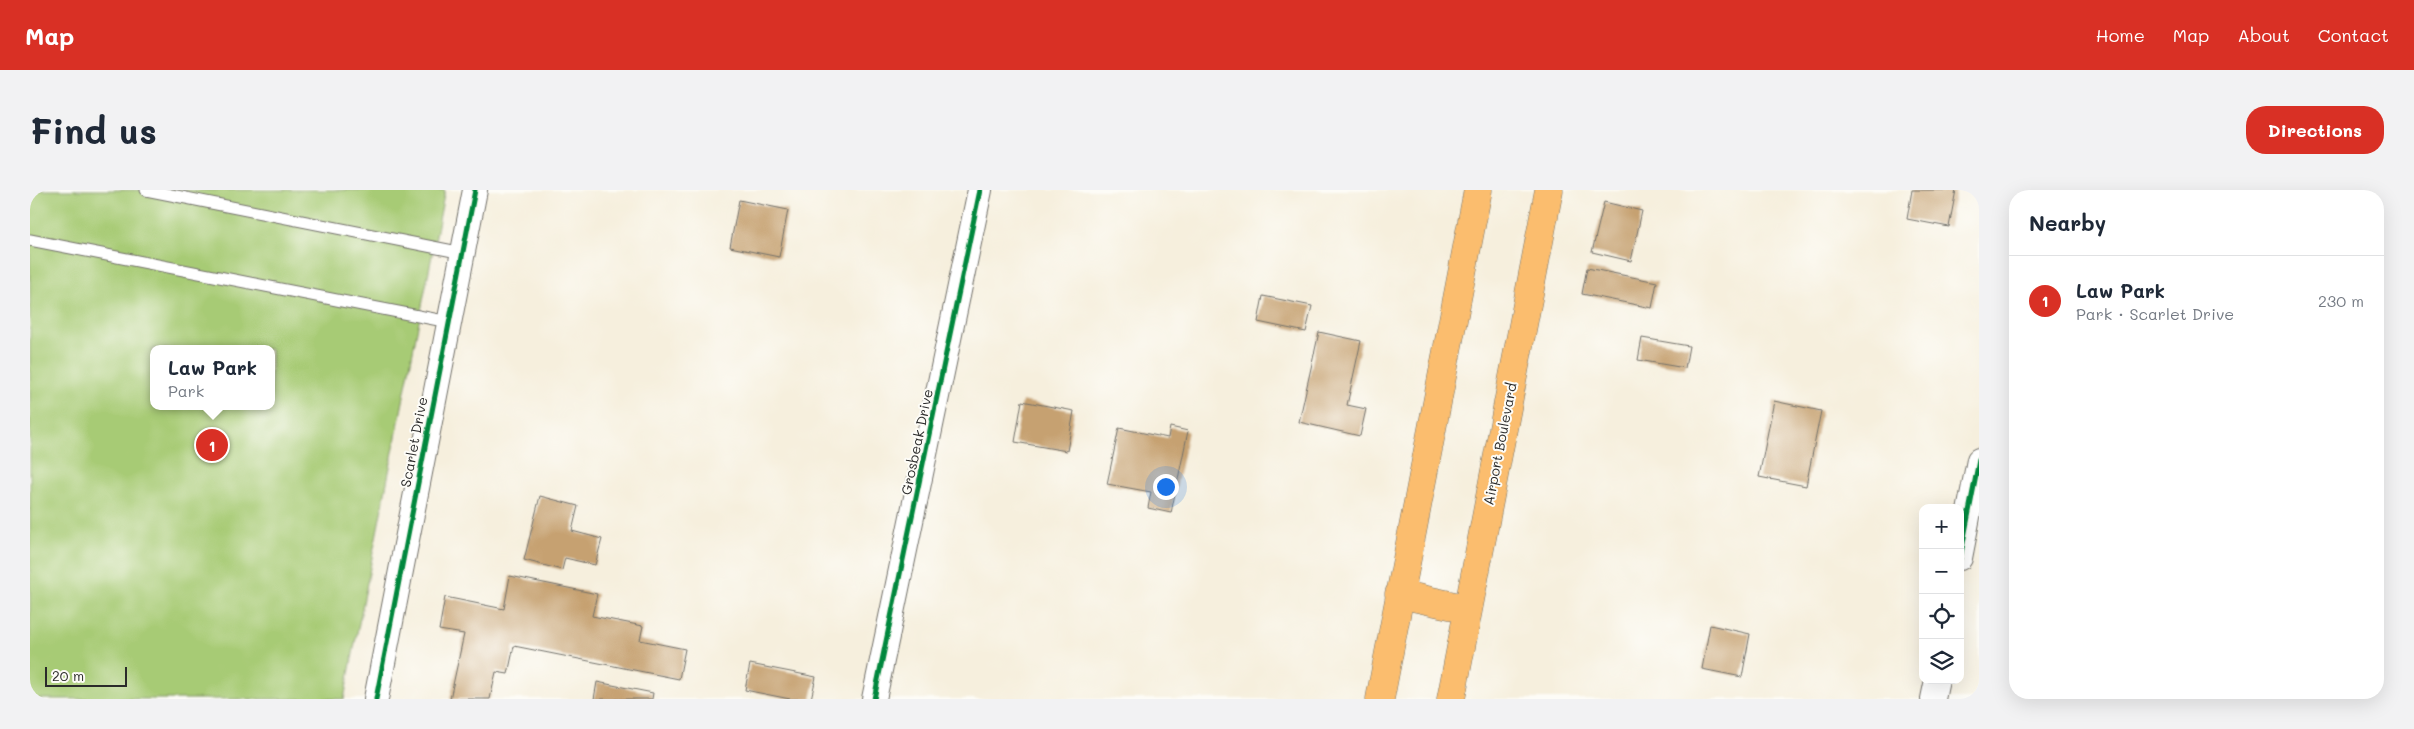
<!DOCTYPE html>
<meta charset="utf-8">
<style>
:root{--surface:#fff;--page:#f2f2f3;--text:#1f2937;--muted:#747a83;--line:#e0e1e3;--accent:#d93025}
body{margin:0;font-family:Mali,sans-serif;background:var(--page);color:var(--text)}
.controls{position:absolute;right:15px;bottom:15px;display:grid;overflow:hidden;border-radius:10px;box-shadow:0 5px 20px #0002}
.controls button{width:45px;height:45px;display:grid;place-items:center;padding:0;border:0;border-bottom:1px solid var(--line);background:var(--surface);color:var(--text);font:25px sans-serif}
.scale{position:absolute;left:15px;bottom:12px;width:82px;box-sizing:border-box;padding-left:5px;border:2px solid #2b2b2b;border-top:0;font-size:14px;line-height:18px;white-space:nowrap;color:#2b2b2b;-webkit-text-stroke:4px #fdfcf7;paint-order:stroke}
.you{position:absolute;left:1135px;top:296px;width:18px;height:18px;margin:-12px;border:4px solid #fff;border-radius:50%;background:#1a73e8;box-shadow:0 0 0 8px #1a73e833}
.badge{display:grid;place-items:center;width:32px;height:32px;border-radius:50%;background:var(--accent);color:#fff;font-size:16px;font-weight:700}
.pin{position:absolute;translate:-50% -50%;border:2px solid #fff;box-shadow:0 1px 5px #0006}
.popup{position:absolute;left:120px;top:155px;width:125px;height:65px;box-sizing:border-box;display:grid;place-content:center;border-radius:10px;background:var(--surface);filter:drop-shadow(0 1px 4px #0005);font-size:16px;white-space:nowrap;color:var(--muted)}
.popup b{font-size:19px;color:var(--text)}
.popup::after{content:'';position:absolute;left:50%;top:100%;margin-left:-10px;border:10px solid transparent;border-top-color:var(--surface)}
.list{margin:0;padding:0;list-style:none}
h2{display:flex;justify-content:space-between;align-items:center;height:65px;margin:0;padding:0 20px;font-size:21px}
h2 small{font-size:16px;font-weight:400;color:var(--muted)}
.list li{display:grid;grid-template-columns:32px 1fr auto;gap:15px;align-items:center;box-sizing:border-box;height:90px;padding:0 20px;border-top:1px solid var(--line)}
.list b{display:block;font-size:19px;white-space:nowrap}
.list p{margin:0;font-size:16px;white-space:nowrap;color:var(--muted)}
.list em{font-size:16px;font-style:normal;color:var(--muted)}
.icon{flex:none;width:28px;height:28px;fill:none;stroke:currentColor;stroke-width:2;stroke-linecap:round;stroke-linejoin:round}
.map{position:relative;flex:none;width:1949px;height:509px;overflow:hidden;border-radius:20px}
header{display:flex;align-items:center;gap:30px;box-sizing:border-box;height:70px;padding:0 25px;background:var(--accent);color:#fff}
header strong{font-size:24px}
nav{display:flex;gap:28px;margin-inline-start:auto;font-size:18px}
.intro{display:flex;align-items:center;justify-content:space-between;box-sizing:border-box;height:120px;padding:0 30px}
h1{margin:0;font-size:35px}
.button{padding:12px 22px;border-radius:20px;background:var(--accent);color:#fff;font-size:18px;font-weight:700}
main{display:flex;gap:30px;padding:0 30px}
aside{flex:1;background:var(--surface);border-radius:20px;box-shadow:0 5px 20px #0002}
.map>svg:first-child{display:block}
.green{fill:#a7cb75;stroke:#697b50;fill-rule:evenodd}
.building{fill:#c6a171}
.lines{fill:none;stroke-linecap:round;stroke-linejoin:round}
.service-casing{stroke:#727069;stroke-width:13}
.minor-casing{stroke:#727069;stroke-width:26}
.primary-casing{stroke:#727069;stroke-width:29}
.service{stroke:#fff;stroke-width:11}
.minor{stroke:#fff;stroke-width:24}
.primary{stroke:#fbbd6e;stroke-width:28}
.cycleway-casing{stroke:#fdfcf7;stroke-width:8}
.cycleway{stroke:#00873e;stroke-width:5}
.labels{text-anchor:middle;stroke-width:4;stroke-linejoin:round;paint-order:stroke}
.street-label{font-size:14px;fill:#2b2b2b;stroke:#fdfcf7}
</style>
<header>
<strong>Map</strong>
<nav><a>Home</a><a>Map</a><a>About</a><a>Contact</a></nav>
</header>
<div class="intro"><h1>Find us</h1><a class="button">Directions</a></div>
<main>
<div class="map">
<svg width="1949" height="509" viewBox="0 0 1949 509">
<rect width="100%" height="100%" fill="#fdfcf7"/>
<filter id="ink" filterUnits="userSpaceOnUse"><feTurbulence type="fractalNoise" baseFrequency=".02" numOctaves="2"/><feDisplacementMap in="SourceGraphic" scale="10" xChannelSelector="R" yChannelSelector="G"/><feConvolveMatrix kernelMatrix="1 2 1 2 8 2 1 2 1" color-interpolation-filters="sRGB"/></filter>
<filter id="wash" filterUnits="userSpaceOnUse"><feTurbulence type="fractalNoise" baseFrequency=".0096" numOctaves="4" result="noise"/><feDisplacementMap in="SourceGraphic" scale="20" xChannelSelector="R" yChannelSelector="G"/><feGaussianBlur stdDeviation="1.12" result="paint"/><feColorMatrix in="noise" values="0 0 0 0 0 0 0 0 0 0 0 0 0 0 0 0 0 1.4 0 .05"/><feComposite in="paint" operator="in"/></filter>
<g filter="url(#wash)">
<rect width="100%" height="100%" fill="#f6efdd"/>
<path class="green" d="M0,0H415L314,509H0ZM123,159H241V216H123Z"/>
<g id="blocks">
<path class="building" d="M1882,0H1926L1919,37L1877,29Z
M709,10L758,20L749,67L700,57Z
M1574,12L1612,21L1601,71L1562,62Z
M1557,78L1627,92L1622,118L1552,104Z
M1233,106L1282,116L1276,142L1228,132Z
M1289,142L1331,151L1317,215L1336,219L1330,246L1269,232Z
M1612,148L1659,156L1655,178L1608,170Z
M992,211L1044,221L1037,261L985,252Z
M1744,211L1791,221L1776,296L1729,287Z
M1140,237L1158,241L1141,323L1118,318L1121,302L1077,294L1089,238L1138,248Z
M510,306L548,316L542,341L572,349L565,375L535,368L532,380L494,370Z
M480,386L567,404L562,426L613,436L610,450L655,459L649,489L484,456L478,484L466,482L460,509H420L434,444L409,440L415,407L474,419Z
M1680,435L1720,444L1712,487L1672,479Z
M720,474L786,487L781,509H760L715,500Z
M567,492L623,503L622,509H564Z"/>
</g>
</g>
<g filter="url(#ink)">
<use href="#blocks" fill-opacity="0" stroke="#727069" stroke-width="1"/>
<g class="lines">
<g class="service-casing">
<path id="service" d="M116,0L433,63
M0,50L419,132"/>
</g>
<g class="minor-casing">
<path id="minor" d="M1930,368L1949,270
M346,509L445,0
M844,509L950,0
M1903,509L1907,490"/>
</g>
<g class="primary-casing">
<path id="primary" d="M1369,404L1438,419
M1350,509L1448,0
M1421,509L1519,0"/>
</g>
<use href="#service" class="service"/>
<use href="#minor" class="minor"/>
<use href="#primary" class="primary"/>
<g class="cycleway-casing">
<path id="cycleway" d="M1930,368L1949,270
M346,509L445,0
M844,509L950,0"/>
</g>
<use href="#cycleway" class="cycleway"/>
</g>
</g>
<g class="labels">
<g class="street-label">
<text transform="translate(384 252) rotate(-79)" y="5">Scarlet Drive</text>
<text transform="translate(887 252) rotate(-78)" y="5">Grosbeak Drive</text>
<text transform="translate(1470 254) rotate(-79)" y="5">Airport Boulevard</text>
</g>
</g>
</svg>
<div class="controls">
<button>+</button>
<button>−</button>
<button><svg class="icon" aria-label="locate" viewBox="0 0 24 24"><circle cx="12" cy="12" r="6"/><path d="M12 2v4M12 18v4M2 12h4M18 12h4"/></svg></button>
<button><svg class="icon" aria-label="layers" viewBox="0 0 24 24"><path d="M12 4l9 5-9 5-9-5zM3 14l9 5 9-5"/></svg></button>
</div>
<div class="scale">20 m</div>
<div class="you"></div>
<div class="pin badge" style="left:182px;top:255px">1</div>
<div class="popup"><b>Law Park</b>Park</div>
</div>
<aside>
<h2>Nearby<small></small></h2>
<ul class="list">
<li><span class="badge">1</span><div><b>Law Park</b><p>Park · Scarlet Drive</p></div><em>230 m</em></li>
</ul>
</aside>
</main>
